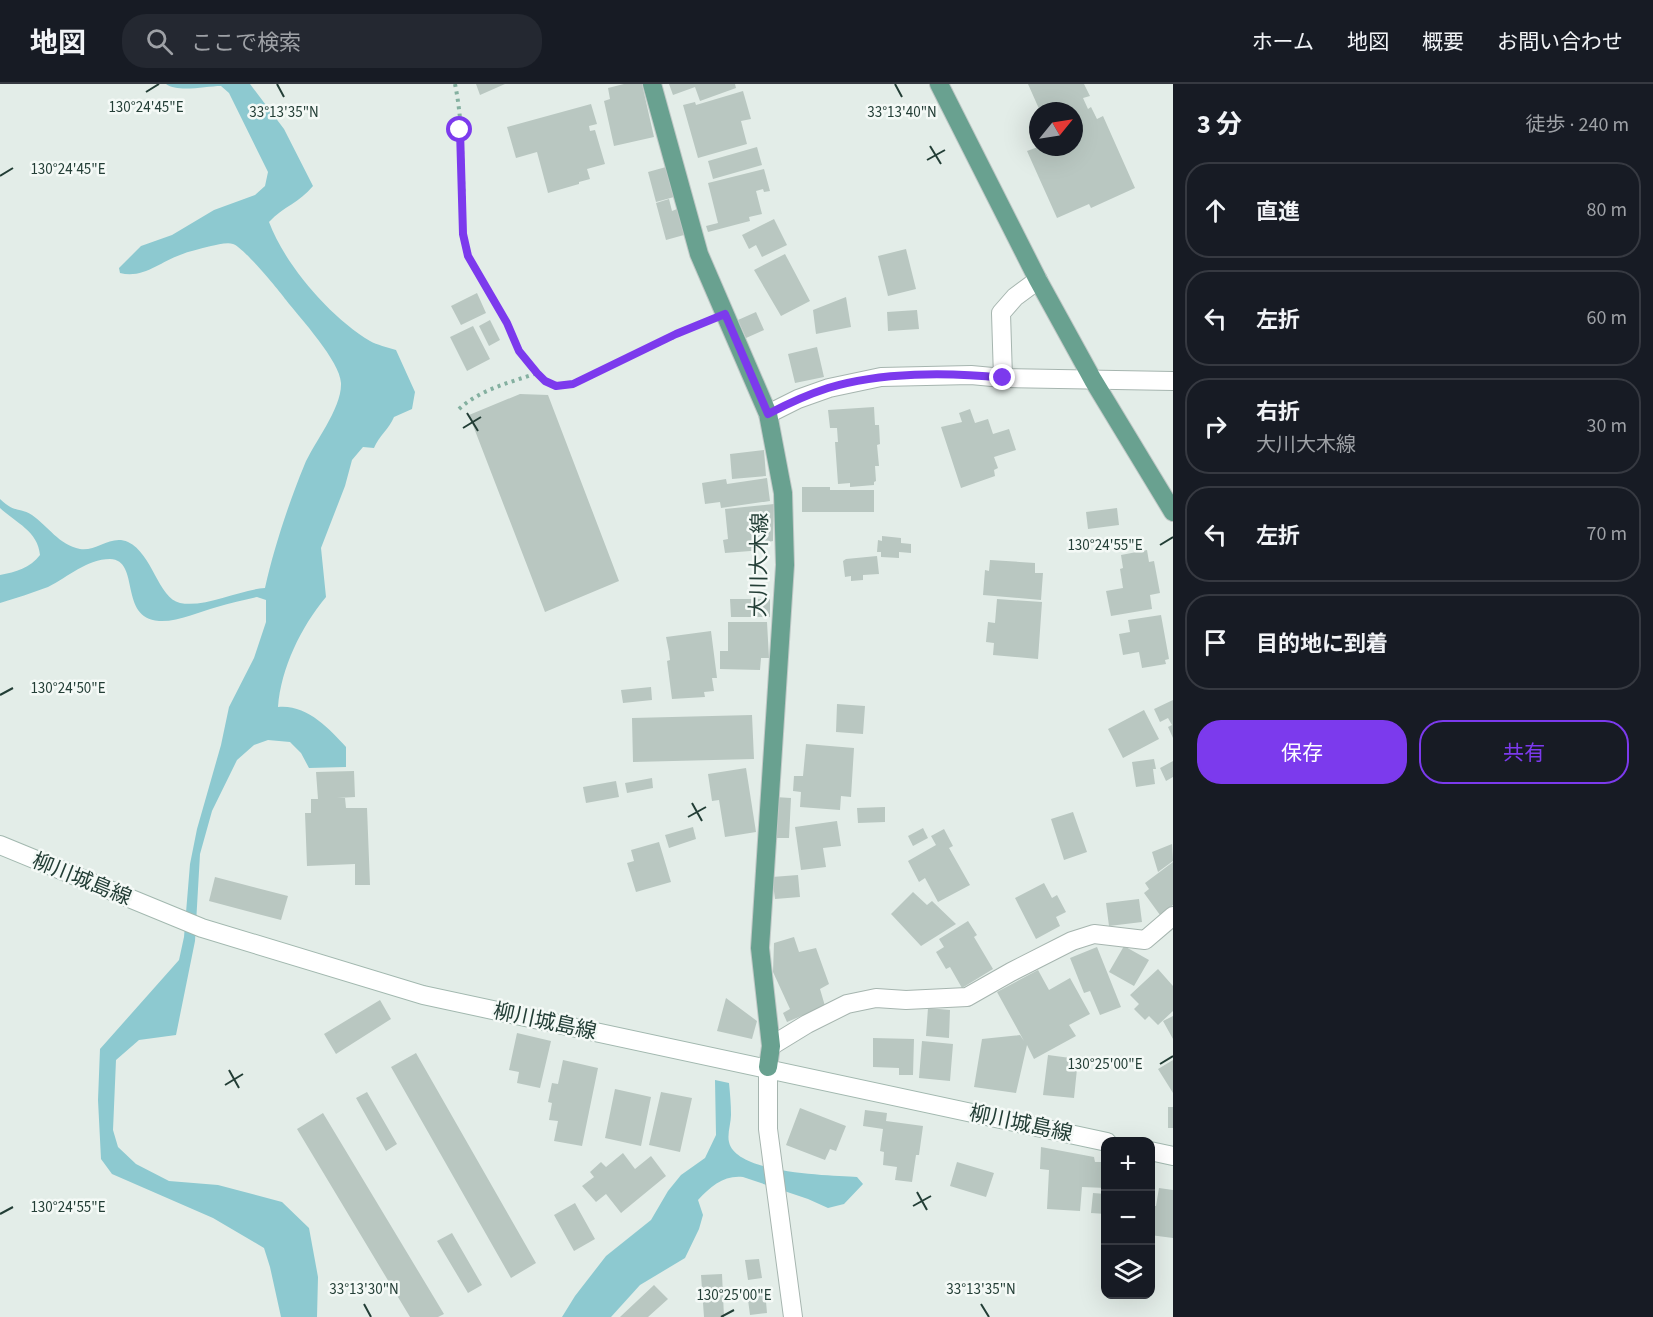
<!DOCTYPE html>
<html lang="ja">
<meta charset="utf-8">
<style>
:root{--surface:#171b24;--page:#242831;--text:#f1f3f6;--muted:#9ea1a6;--line:#363941;--accent:#7c3aed}
body{margin:0;font-family:"Source Sans 3","Noto Sans JP",sans-serif;background:var(--page);color:var(--text)}
.controls{position:absolute;right:18px;bottom:18px;display:grid;overflow:hidden;border-radius:12px;box-shadow:0 6px 24px #0002}
.controls button{width:54px;height:54px;display:grid;place-items:center;padding:0;border:0;border-bottom:2px solid var(--line);background:var(--surface);color:var(--text);font:30px sans-serif}
.compass{position:absolute;left:1029px;top:18px;width:54px;height:54px;border-radius:50%;background:var(--surface);box-shadow:0 6px 24px #0002;rotate:60deg}
.stop{position:absolute;width:18px;height:18px;margin:-14px;border:4px solid #7c3aed;border-radius:50%;background:#fff}
.stop.end{background:#7c3aed;border-color:#fff;box-shadow:0 2px 6px #0008}
.list{margin:0;padding:0;list-style:none}
h2{display:flex;justify-content:space-between;align-items:center;height:78px;margin:0;padding:0 24px;font-size:26px}
h2 small{font-size:20px;font-weight:400;color:var(--muted)}
.list li{display:grid;grid-template-columns:39px 1fr auto;gap:18px;align-items:center;box-sizing:border-box;height:96px;margin:0 12px 12px;padding:0 12px;border:2px solid var(--line);border-radius:24px}
.list b{display:block;font-size:22px;white-space:nowrap}
.list p{margin:0;font-size:20px;white-space:nowrap;color:var(--muted)}
.list em{font-size:20px;font-style:normal;color:var(--muted)}
.actions{display:flex;gap:12px;padding:18px 24px}
.actions a{flex:1;padding:14px 0;border:2px solid var(--accent);border-radius:24px;text-align:center;font-size:21px;color:var(--accent)}
.actions .main{background:var(--accent);color:#fff}
.icon{flex:none;width:33px;height:33px;fill:none;stroke:currentColor;stroke-width:2;stroke-linecap:round;stroke-linejoin:round}
.map{position:relative;flex:none;width:1173px;height:1233px;overflow:hidden}
header{display:flex;align-items:center;gap:36px;box-sizing:border-box;height:84px;padding:0 30px;background:var(--surface);border-bottom:2px solid var(--line)}
header strong{font-size:28px}
nav{display:flex;gap:33px;margin-inline-start:auto;font-size:21px}
.search{width:420px;height:54px;background:var(--page);display:flex;align-items:center;gap:15px;box-sizing:border-box;padding:0 21px;border-radius:24px;color:var(--muted);font-size:22px}
main{display:flex}
aside{flex:1;background:var(--surface)}
.map>svg:first-child{display:block}
.water{fill:#8dc9d0}
.building{fill:#b9c7c1}
.lines{fill:none;stroke-linecap:round;stroke-linejoin:round}
.street-casing{stroke:#a6b5af;stroke-width:20}
.secondary-casing{stroke:#a2b8af;stroke-width:20}
.primary-casing{stroke:#c1c9c7;stroke-width:20}
.path{stroke:#84b0a0;stroke-width:4;stroke-dasharray:3 4.5;stroke-linecap:butt}
.street{stroke:#fff;stroke-width:18}
.secondary{stroke:#fff;stroke-width:18}
.primary{stroke:#69a190;stroke-width:18}
.route{stroke:#7c3aed;stroke-width:8}
.ticks{fill:none;stroke:#233e36;stroke-width:2}
.labels{text-anchor:middle;stroke-width:5;stroke-linejoin:round;paint-order:stroke}
.street-label{font-size:21px;fill:#233e36;stroke:#f4f9f6}
.ticks-label{font-size:15px;text-anchor:middle;fill:#233e36;stroke:#f4f9f6;stroke-width:5;stroke-linejoin:round;paint-order:stroke}
</style>
<header>
<strong>地図</strong>
<div class="search"><svg class="icon" aria-label="search" viewBox="0 0 24 24"><circle cx="10" cy="10" r="6"/><path d="M15 15l6 6"/></svg>ここで検索</div>
<nav><a>ホーム</a><a>地図</a><a>概要</a><a>お問い合わせ</a></nav>
</header>
<main>
<div class="map">
<svg width="1173" height="1233" viewBox="0 0 1173 1233">
<rect width="100%" height="100%" fill="#e3ede8"/>
<path class="water" d="M166,0H250L284,45L313,102C299,119 284,122 269,138C285,181 330,233 370,257C377,261 387,263 396,266L415,308L412,325L394,333C389,345 379,352 374,364L363,363L352,376L345,402L321,464L326,513C301,543 281,584 278,623C306,620 329,644 346,663V683L309,684L301,669L290,658L268,656L254,661L237,676L212,727L200,770L195,857L176,951L139,956L116,976L113,1046L118,1063L136,1080L169,1097L218,1101L282,1118L309,1144L318,1193L317,1233H281L270,1183L264,1164L213,1134L112,1090L101,1075L98,1016L100,965L179,876L184,853L190,780L197,745L221,661L229,623L254,574L266,538V516L257,513C244,516 230,519 217,523C198,528 179,538 159,537C118,534 141,476 110,475C87,475 68,493 48,503C32,509 16,514 0,519V491C16,488 30,484 40,471C38,447 16,439 0,424V415C14,429 19,423 32,431C48,442 59,461 80,465C96,468 111,450 128,458C153,470 158,514 180,519C205,524 239,506 265,504C273,467 289,418 304,382C314,358 342,325 341,299C340,277 300,234 286,216C278,205 243,163 233,160C227,158 217,161 211,162C200,165 189,167 180,171C160,178 143,195 120,189L119,184L141,162L172,151L214,126L255,111L265,102L268,88L229,9L221,2C206,2 178,9 166,0Z
M715,996L729,999C730,1009 731,1020 731,1031C731,1039 727,1050 729,1058C736,1090 830,1091 857,1093L863,1100L844,1120L828,1124L808,1115L743,1093C724,1091 711,1102 698,1116L703,1131L699,1145L685,1174L640,1201L611,1233H562L575,1212L606,1172L651,1136L668,1107L681,1091L705,1074L716,1051Z"/>
<path class="building" d="M476,0H505L480,11Z
M624,0H642L654,53L614,62L604,17L610,15L608,4Z
M669,0H735L736,4L700,17L695,3L673,11Z
M1028,0H1084L1090,12L1083,14L1088,25L1091,23L1097,35L1103,32L1135,104L1091,124L1089,120L1057,134L1027,67L1038,63L1031,48L1038,45V63H1074V27H1040Z
M743,7L751,35L741,37L747,60L698,74L683,21L695,18L696,21Z
M591,20L597,40L589,42L590,47L595,46L605,80L587,85L590,95L579,98V100L548,109L537,68L516,74L507,43Z
M757,63L762,81L713,95L708,77Z
M666,83L674,113L656,118L648,88Z
M764,85L770,107L764,108L763,105L756,107L762,130L749,133L750,137L708,148L706,142L718,139L708,99Z
M669,115L672,127L677,125L684,151L666,156L656,119Z
M774,135L787,161L762,173L756,161L749,165L742,151Z
M906,165L916,205L888,212L878,172Z
M785,170L810,217L781,232L754,186Z
M477,209L486,229L461,241L451,222Z
M846,213L851,243L816,250L813,226Z
M917,226L919,245L888,247L887,228Z
M756,228L764,246L746,254L738,236Z
M490,236L500,256L489,262L479,242Z
M473,242L490,275L467,287L450,253Z
M817,263L824,293L795,299L788,270Z
M520,310L548,311L619,497L545,528L469,331Z
M874,323L875,341H879L880,360L877,361L879,382H875L876,397L874,398V401L850,403V399L838,400L835,358H838L837,344H830L828,326Z
M970,325L975,339L988,335L993,350L1009,345L1016,366L994,373L998,384L994,386L995,392L961,404L941,343L962,338L959,329Z
M764,366L766,392L732,395L730,370Z
M767,394L770,417L721,424L720,418L705,420L702,399L726,395L727,400Z
M802,403H830V406H874V428H802Z
M774,420L773,457L763,459V466L725,469L723,456L728,455L725,425Z
M1117,424L1119,441L1088,445L1086,428Z
M882,452L901,454V459L911,460V469L899,468V474L881,473V468H877L878,456L882,457Z
M1147,466L1149,478L1154,477L1160,509L1150,511L1152,525L1111,532L1106,507L1123,504L1120,485L1123,484L1121,471Z
M877,472L879,490L863,491V496L851,497V492L845,493L843,477L846,475Z
M990,476L1035,479V489H1043L1041,516L983,511L985,486L989,487Z
M730,515H770V533H731Z
M997,515L1042,518L1038,575L993,571L994,559L986,558L988,538L995,539Z
M1161,531L1169,575L1165,576L1166,580L1142,584L1139,568L1123,571L1119,550L1130,548L1128,536Z
M728,538H767L769,574H761L760,586L720,585V567H728Z
M711,547L717,594H712L714,607L704,608L705,613L672,615L667,577L670,576L669,568L666,553Z
M651,603L652,616L623,619L621,606Z
M1173,616V654L1168,643L1172,641L1168,634L1160,638L1154,625Z
M837,620L865,622L863,650L836,648Z
M1144,626L1159,655L1123,674L1108,645Z
M752,631L754,675L633,678L632,634Z
M806,660L854,664L851,713L841,712L840,726L800,723L801,708L793,707L794,692H803Z
M1154,675L1156,685H1153L1155,700L1136,703L1132,678Z
M1173,677V693L1166,697L1160,684Z
M746,684L756,748L725,753L719,716L712,717L708,690Z
M354,687L355,713L337,714H345L346,724H367L370,801H355V780L307,782L305,729H311V715H318L316,688Z
M652,694L653,704L627,709L625,699Z
M616,697L619,713L586,719L583,703Z
M775,713L791,714L789,754H773Z
M885,723V738L858,739L857,724Z
M1073,728L1087,768L1064,776L1051,735Z
M837,737L841,762L823,764L826,783L801,786L795,743Z
M693,743L696,755L669,764L665,751Z
M923,744L928,754L913,762L908,752Z
M944,745L953,762L949,764L970,801L938,818L925,794L919,798L908,777L936,761L931,752Z
M659,758L671,798L636,808L627,779L634,777L631,766Z
M1172,760L1173,777L1158,788L1152,768Z
M1173,778V821L1160,831L1144,809L1149,805L1145,799Z
M798,791L800,813L775,815L772,793Z
M215,793L288,812L281,836L209,817Z
M1044,799L1052,814L1057,811L1066,828L1056,833L1060,842L1036,855L1015,814Z
M913,808L927,821L932,817L956,840L921,862L891,830Z
M1139,815L1142,838L1109,842L1106,819Z
M968,837L977,851L974,853L993,885L962,904L950,883L946,885L936,868L944,863L939,855Z
M794,853L799,868L816,864L829,900L820,905L825,922L787,938L783,929L790,925L773,888L774,859Z
M1124,862L1149,876L1134,902L1109,888Z
M1097,863L1121,923L1100,931L1090,907L1084,909L1070,874Z
M1158,885L1173,902V927L1158,941L1149,932L1145,936L1134,925L1139,920L1130,911Z
M1038,886L1049,906L1070,894L1090,930L1069,941L1076,952L1034,975L1027,961L1016,1009L974,1003L982,955L1020,951L1024,957L997,908Z
M726,914L757,937L752,955L717,947Z
M380,916L391,935L336,970L324,950Z
M928,924L950,926L949,954L926,952Z
M1173,932V955L1163,937Z
M517,949L551,957L540,1004L517,999L519,988L509,986Z
M873,954L914,955L913,991H899V984L873,983Z
M922,957L953,960L950,997L919,994Z
M416,969L536,1179L511,1194L391,983Z
M1048,971L1078,975L1074,1014L1043,1011Z
M563,976L598,984L582,1062L554,1057L558,1037L549,1036L552,1019L548,1018L552,999L558,1000Z
M1173,976V1009L1158,985Z
M615,1005L651,1013L641,1062L605,1054Z
M367,1008L397,1060L386,1067L356,1014Z
M661,1008L692,1014L680,1068L649,1061Z
M1168,1023H1173V1044H1168Z
M800,1024L846,1042L836,1067L830,1065L825,1076L786,1061Z
M865,1026L887,1029L886,1037L923,1042L919,1071H916L912,1098L895,1096L897,1083L883,1081L884,1068L880,1067L883,1045L863,1042Z
M323,1029L444,1230L438,1233H410L297,1045Z
M1041,1063L1094,1073L1095,1078H1106V1104L1082,1103L1080,1127L1047,1125L1049,1086L1040,1085Z
M623,1069L635,1085L651,1072L666,1092L621,1129L606,1110L596,1118L582,1102L594,1093L590,1088L601,1078L606,1083Z
M957,1078L994,1089L986,1113L950,1102Z
M1159,1104L1173,1106V1154L1150,1151L1151,1122H1156Z
M1093,1109L1106,1110V1130L1091,1129Z
M575,1119L595,1155L574,1167L554,1131Z
M452,1149L482,1201L468,1209L437,1157Z
M759,1175L762,1194L748,1196L745,1176Z
M722,1190L724,1233H704L701,1191Z
M654,1201L668,1215L648,1233H620Z
M765,1206L767,1229L750,1231L747,1208Z"/>
<g class="lines">
<g class="street-casing">
<path id="street" d="M1003,294L1001,229L1015,213L1038,196
M768,330L798,315L829,304L881,293L971,291L1003,294L1173,297
M771,962L807,940L847,920L876,914L906,916L967,913L1011,888L1072,857L1094,850L1145,856L1173,832
M768,983V1045L793,1233"/>
</g>
<g class="secondary-casing">
<path id="secondary" d="M0,761L202,844L423,911L1107,1058
M1150,1067L1173,1072"/>
</g>
<g class="primary-casing">
<path id="primary" d="M652,0L699,170L768,330L783,409L785,481L760,864L771,962L768,983
M939,0L1038,196L1093,296L1173,428"/>
</g>
<path class="path" d="M455,0C463,39 462,80 464,119C464,130 462,141 463,151C468,183 491,210 506,237C517,258 525,285 547,298C555,303 564,301 573,300L708,237
M459,325C481,305 509,299 537,289"/>
<use href="#street" class="street"/>
<use href="#secondary" class="secondary"/>
<use href="#primary" class="primary"/>
</g>
<g class="lines">
<path class="route" d="M460,46L463,150L468,172L507,239L519,267L537,289L545,297L556,302L573,300L676,250L725,230L768,330C787,320 806,311 828,304C881,288 948,288 1003,294"/>
</g>
<path class="ticks" d="M277,0L284,13M895,0L902,13M146,8L159,0M930,62L941,80M927,76L945,66M0,92L13,84M467,329L478,347M463,344L481,333M1160,461L1173,453M0,611L13,604M692,719L702,737M688,733L706,723M1160,980L1173,972M229,986L239,1004M225,1001L243,990M917,1108L927,1126M913,1122L931,1112M0,1130L13,1123M364,1220L371,1233M981,1220L989,1233M721,1233L734,1226"/>
<g class="labels">
<g class="street-label">
<text transform="translate(759 481) rotate(-89)" y="7">大川大木線</text>
<text transform="translate(82 795) rotate(22)" y="7">柳川城島線</text>
<text transform="translate(545 937) rotate(12)" y="7">柳川城島線</text>
<text transform="translate(1021 1039) rotate(12)" y="7">柳川城島線</text>
</g>
</g>
<g class="ticks-label">
<text x="146" y="28">130°24'45"E</text>
<text x="284" y="33">33°13'35"N</text>
<text x="902" y="33">33°13'40"N</text>
<text x="68" y="90">130°24'45"E</text>
<text x="1105" y="466">130°24'55"E</text>
<text x="68" y="609">130°24'50"E</text>
<text x="1105" y="985">130°25'00"E</text>
<text x="68" y="1128">130°24'55"E</text>
<text x="364" y="1210">33°13'30"N</text>
<text x="981" y="1210">33°13'35"N</text>
<text x="734" y="1216">130°25'00"E</text>
</g>
</svg>
<div class="controls">
<button>+</button>
<button>−</button>
<button><svg class="icon" aria-label="layers" viewBox="0 0 24 24"><path d="M12 4l9 5-9 5-9-5zM3 14l9 5 9-5"/></svg></button>
</div>
<svg class="compass" viewBox="-18 -18 36 36"><path d="M0-13l5 13h-10z" fill="#e53935"/><path d="M0 13l5-13h-10z" fill="#9ea1a6"/></svg>
<div class="stop" style="left:460px;top:46px"></div>
<div class="stop end" style="left:1003px;top:294px"></div>
</div>
<aside>
<h2>3 分<small>徒歩 · 240 m</small></h2>
<ul class="list">
<li><svg class="icon" aria-label="ahead" viewBox="0 0 24 24"><path d="M12 20V5M6 11l6-6 6 6"/></svg><div><b>直進</b></div><em>80 m</em></li>
<li><svg class="icon" aria-label="left" viewBox="0 0 24 24"><path d="M17 20v-9H6M10 6l-5 5 5 5"/></svg><div><b>左折</b></div><em>60 m</em></li>
<li><svg class="icon" aria-label="right" viewBox="0 0 24 24"><path d="M7 20v-9h11M14 6l5 5-5 5"/></svg><div><b>右折</b><p>大川大木線</p></div><em>30 m</em></li>
<li><svg class="icon" aria-label="left" viewBox="0 0 24 24"><path d="M17 20v-9H6M10 6l-5 5 5 5"/></svg><div><b>左折</b></div><em>70 m</em></li>
<li><svg class="icon" aria-label="arrive" viewBox="0 0 24 24"><path d="M6 21V4h12l-3 4 3 4H6"/></svg><div><b>目的地に到着</b></div></li>
</ul>
<div class="actions"><a class="main">保存</a><a>共有</a></div>
</aside>
</main>
